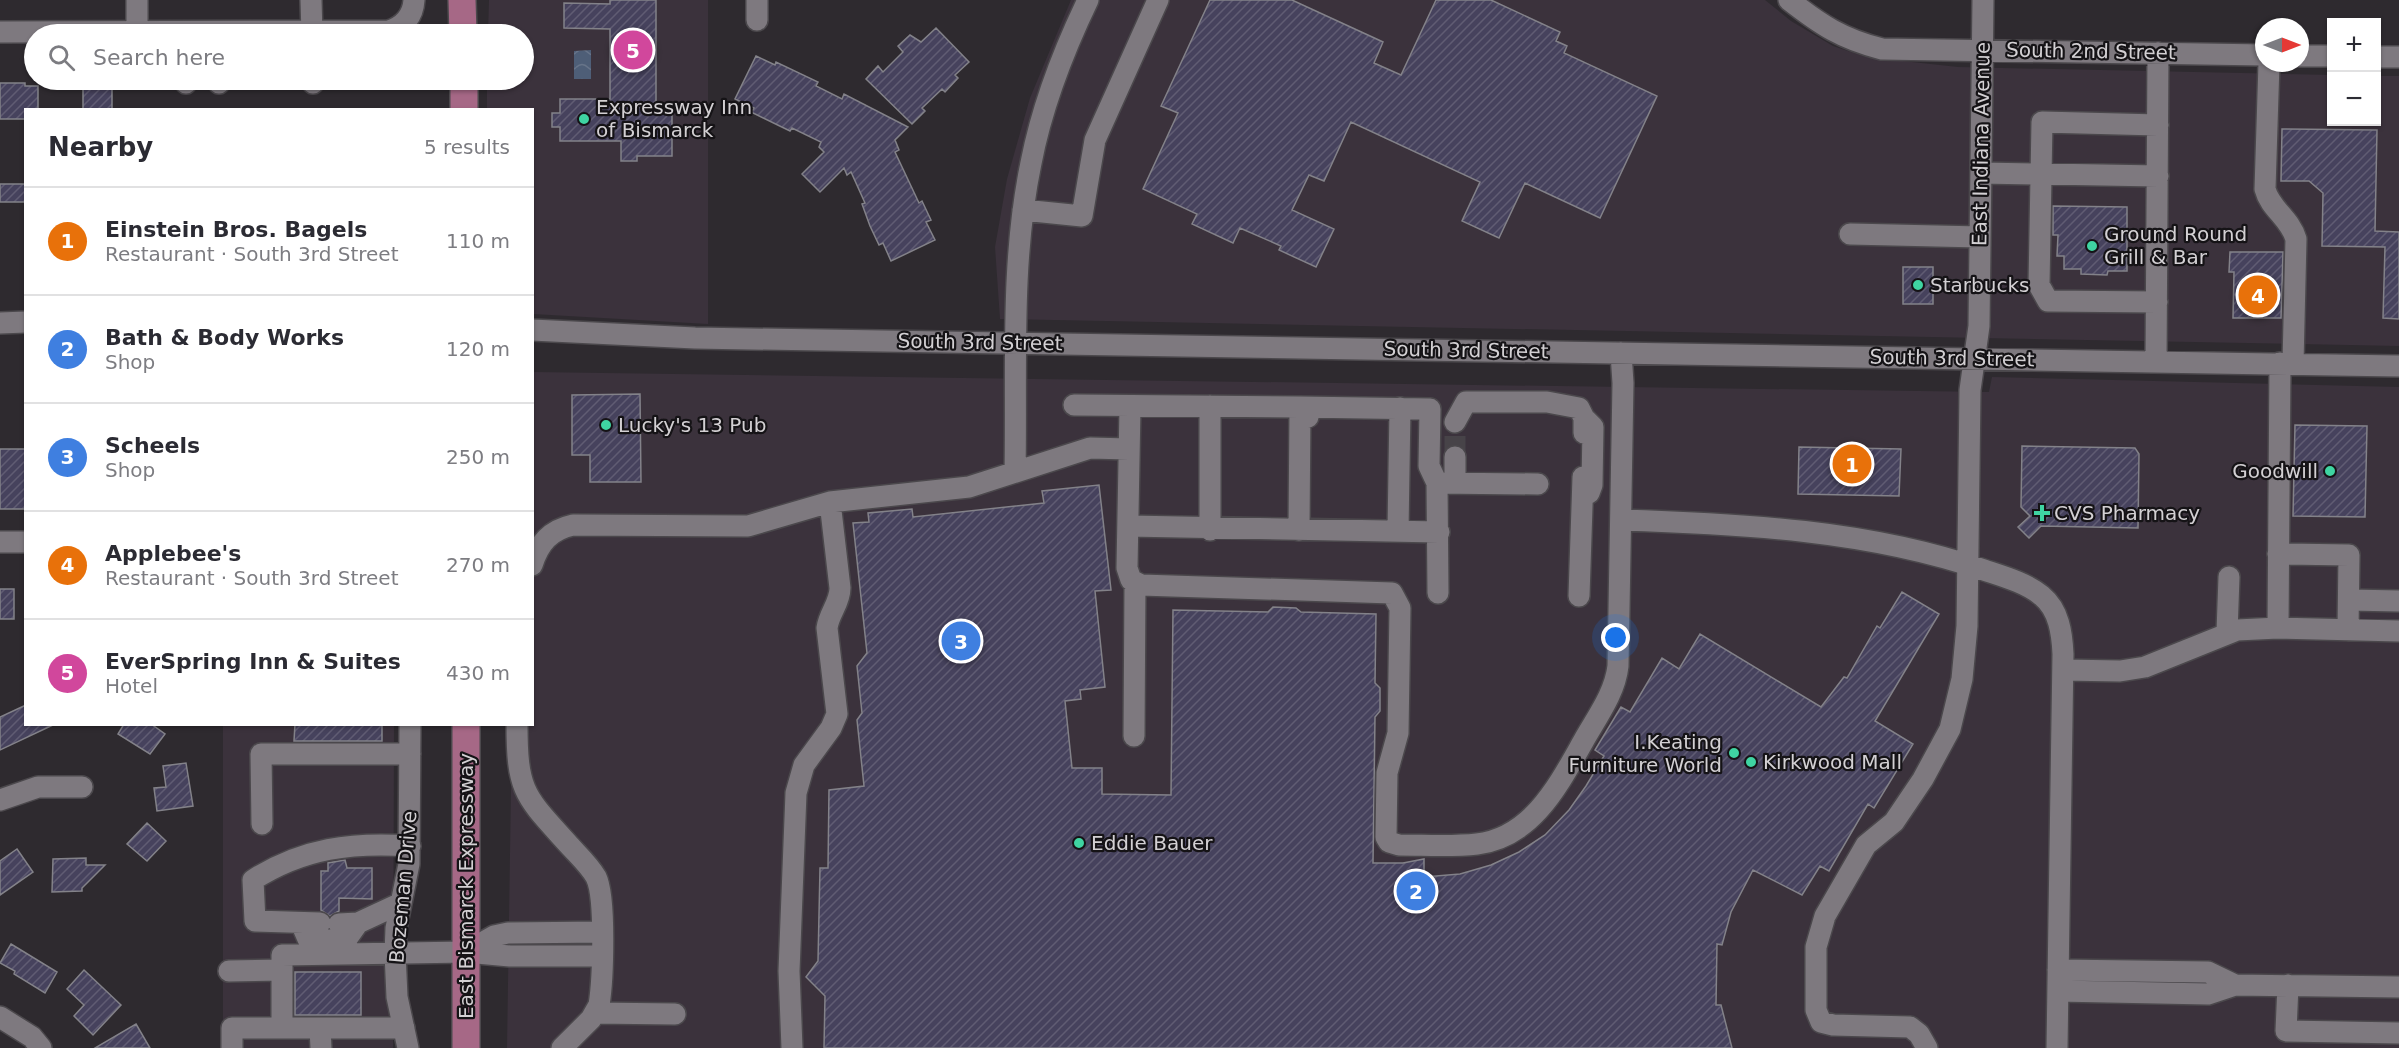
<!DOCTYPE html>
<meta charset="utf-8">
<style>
:root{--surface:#fff;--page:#f2f2f3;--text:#2b2b33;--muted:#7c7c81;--line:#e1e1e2;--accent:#111827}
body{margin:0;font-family:"DejaVu Sans",sans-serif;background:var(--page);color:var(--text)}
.controls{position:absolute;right:18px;top:18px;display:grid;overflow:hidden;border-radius:0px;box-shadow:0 2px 4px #0004}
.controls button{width:54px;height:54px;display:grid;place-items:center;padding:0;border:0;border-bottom:2px solid var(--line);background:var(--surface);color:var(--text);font:30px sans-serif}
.compass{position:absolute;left:2255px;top:18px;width:54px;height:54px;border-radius:50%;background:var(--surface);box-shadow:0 2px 4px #0004;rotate:90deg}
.you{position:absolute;left:1616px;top:638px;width:21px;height:21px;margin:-15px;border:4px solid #fff;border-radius:50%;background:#1a73e8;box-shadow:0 0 0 9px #1a73e833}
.badge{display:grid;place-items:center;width:39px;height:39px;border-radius:50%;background:var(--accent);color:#fff;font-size:20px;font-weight:700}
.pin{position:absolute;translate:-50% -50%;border:3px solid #fff;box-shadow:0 2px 6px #0006}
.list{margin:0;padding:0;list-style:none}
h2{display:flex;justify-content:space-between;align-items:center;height:78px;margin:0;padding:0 24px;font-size:26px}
h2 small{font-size:20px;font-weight:400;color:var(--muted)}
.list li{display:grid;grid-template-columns:39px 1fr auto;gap:18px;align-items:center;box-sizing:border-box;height:108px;padding:0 24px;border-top:2px solid var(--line)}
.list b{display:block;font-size:22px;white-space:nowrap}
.list p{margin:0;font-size:20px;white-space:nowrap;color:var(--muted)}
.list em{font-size:20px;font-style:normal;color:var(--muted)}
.icon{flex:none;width:33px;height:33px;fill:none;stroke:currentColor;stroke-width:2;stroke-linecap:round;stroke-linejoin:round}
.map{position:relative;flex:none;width:2399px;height:1048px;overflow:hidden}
.search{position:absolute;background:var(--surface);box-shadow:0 2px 4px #0004;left:24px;top:24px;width:510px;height:66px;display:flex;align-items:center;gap:15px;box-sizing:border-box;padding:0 21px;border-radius:33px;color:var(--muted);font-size:22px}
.panel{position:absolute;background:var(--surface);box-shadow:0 2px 4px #0004;left:24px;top:108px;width:510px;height:618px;border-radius:0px}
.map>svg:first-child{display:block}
.built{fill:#3b323c}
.water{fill:url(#water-waves)}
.building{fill:url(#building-hatch);stroke:#838289;stroke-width:1.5}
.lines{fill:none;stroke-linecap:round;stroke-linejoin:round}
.minor-tunnel{stroke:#474348;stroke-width:21;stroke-dasharray:21 10;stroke-linecap:butt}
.minor-casing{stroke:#4b484c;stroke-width:24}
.major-casing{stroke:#4b484c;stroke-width:30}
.minor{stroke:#7e797f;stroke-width:21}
.major{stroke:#a66886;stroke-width:27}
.poi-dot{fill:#3fd4a2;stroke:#151316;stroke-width:2}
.labels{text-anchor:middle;stroke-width:4.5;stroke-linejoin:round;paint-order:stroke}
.street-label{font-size:20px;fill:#d3d0d3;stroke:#151316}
.poi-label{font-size:20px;fill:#d3d0d3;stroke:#151316;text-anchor:start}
</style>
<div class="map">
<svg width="2399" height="1048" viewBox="0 0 2399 1048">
<defs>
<pattern id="water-waves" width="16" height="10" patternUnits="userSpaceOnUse" patternTransform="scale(1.5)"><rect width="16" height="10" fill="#4e5e77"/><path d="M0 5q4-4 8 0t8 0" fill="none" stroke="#677489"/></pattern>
<pattern id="building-hatch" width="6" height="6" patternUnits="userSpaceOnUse" patternTransform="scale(1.5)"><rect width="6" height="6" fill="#46425d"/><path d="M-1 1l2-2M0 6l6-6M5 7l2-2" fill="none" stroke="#605c73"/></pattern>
</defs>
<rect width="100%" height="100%" fill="#2e2a2f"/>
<path class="built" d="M489,0H708V324L533,314L532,110H487V80H524V34H488Z
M1071,0H1765L1791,21L1833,46L1866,57L1958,67L2331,75L2332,122H2376L2377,76H2399V346L1000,319L995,247L1007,179L1030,98Z
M533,372L1989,392L1992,377L2399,387V1048H507L512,725L532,724Z
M223,725H394L393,1048H223Z"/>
<path class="water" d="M591,50V79H574V51Z"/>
<path class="building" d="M610,0H656V106H672V156H637V161H621V141H560V127H552V113H560V99H610V29L564,28V3L610,4Z
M1210,0H1292L1383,42L1374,63L1401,75L1436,0H1491L1560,32L1556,41L1567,46L1564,53L1657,96L1600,218L1525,183L1499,238L1462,221L1480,182L1351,122L1324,181L1309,175L1292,210L1334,229L1316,267L1279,250L1281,246L1240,228L1233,243L1192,224L1197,214L1143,189L1178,113L1161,106Z
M936,28L969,62L955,75L958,78L945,92L942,89L922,108L925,111L912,124L866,79L878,66L883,72L903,52L898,46L910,35L921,42Z
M756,56L775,65L776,62L818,82L816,86L842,99L844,94L908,127L895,140L899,150L895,152L919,203L922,201L931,220L926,222L935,240L891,261L883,243L879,245L870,226L862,204L865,203L851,172L847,175L844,168L820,192L802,174L824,152L819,147L821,142L792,128L790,131L751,112L754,108L735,99Z
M0,83H25V86H38V110H26V119H0Z
M83,83L112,84V110H83Z
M2282,129L2377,130L2375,231L2399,232V319L2383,318L2385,247L2322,246L2323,193L2309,181H2281Z
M0,184H26V202H0Z
M2053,206L2127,207V271H2108L2107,275L2081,274V269H2064V256H2057L2058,235H2053Z
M2230,252H2283L2281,318H2233L2234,272H2229Z
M1903,267H1933V304H1903Z
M640,394L641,482H590V455H572V395Z
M2295,425L2367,426L2365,517L2293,516Z
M2022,446L2135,448L2139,454L2138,528L2041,526L2029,538L2018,527L2030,516L2021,507Z
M1799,447L1901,449L1899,496L1798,494Z
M0,449H26V509H0Z
M1099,485L1111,590L1095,591L1105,687L1080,690L1081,699L1065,701L1072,768H1102V794L1171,795L1173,610L1268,612L1273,607L1296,608L1301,612L1376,614L1375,683L1380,688V711L1375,717L1373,863H1403L1424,859V877L1460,874L1491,865L1519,852L1545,835L1569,810L1586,786L1604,756L1595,750L1621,707L1630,712L1662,658L1679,669L1700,634L1821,707L1844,677L1847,678L1877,626L1880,628L1902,592L1939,614L1875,721L1913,744L1874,808L1868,804L1829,871L1820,866L1802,895L1753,870L1731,912L1722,945L1717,944L1716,1005H1721L1732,1048H824L825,996L806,977L818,961L820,868H828L829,790L864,786L857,720L862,713L857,666L867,653L853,523L869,522L868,513L912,509L913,517L1044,503L1042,491Z
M0,589H14V619H0Z
M26,705V724H55L0,750V717Z
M124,724H151L165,734L150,754L118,734Z
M295,724H382V741H294Z
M186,763L193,806L157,811L154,788L166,787L163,766Z
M147,823L166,841L147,861L127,844Z
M17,849L33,872L0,895V861Z
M86,858V865H105L82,888V891L52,892L53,859Z
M345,860L347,868H372V899L339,898V911L330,916L321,910V871H328V863Z
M11,944L57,972L45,993L14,974L15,971L0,963Z
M84,970L121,1005L93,1035L74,1016L84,1005L67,989Z
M295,972H361V1015H295Z
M136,1024L150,1048H95Z"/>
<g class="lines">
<path class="minor-tunnel" d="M1455,457V422"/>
<g class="minor-casing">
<path id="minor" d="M137,0V32
M311,0L312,34
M1789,0C1821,25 1842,39 1882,49L2264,55
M757,20V0
M0,32L389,31C404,26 413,16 414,0
M2300,56H2332
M2376,57H2399
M2269,63L2265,189C2270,209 2290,218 2296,239L2293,363
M313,80V83
M186,83V80
M219,83V80
M1981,173L2158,176
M1023,210L1082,216L1095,140L1158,0
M1850,234L1980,237
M2157,302L2048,301L2039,285L2042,122L2158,125
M0,323L26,322
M532,330L695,338L2399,366
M2156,362L2158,53
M1074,405L1300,407L1308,417
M1210,406V530
M1130,407L1127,568L1131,580L1141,585L1392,593L1400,608L1398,733L1387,773L1386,837L1389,842L1399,845C1425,845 1452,847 1477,844C1533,837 1559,784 1584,740C1597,717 1615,693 1618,666L1623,383L1621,353
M1586,420L1593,427L1592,485L1589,493
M1455,422L1466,402H1547L1579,408L1584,418V433
M1455,457V482
M1015,472C1017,370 1010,263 1031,163C1042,106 1063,52 1088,0
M1437,483L1538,484
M1621,520C1743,524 1868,530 1984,570C2002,576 2027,583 2042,596C2059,610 2062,633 2063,654L2057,1048
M1129,526L1439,532
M1299,530L1300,407L1430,409L1429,466L1437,483L1438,593
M1398,531L1400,408
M0,542H26
M2278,554L2349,555L2348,630
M532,565C539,543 550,530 573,525L748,526L830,502L969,487L1090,448L1129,449
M1579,596L1583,477
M2349,600L2399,601
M2278,628L2280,363
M2227,632L2229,577
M2063,670L2120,671L2145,667L2237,630L2278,628L2399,631
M517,724C517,793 525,796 569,845C578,855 589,865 596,877C606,897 603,980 599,1005L591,1019L562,1048
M1134,736L1135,583
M0,800L38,787H82
M262,824L261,754H410
M301,923L308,939L346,940L358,923
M320,923L255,921L253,880C303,848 352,842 410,846
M339,924L358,923L401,903
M466,952L494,936L508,933L601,932
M2058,970L2208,972L2235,985
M229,971L282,970
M2288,985L2286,1031L2399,1033
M2058,991L2208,994L2235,985L2399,987
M595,1013L675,1014
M0,1017L32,1037L41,1048
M320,1028L321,1048
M404,1028H282V955L466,952L510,956H601
M232,1048V1028H282
M408,1048L397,997L395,953L396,928L409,864L410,724
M792,1048L789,971L796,793L804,765L831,728L837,714L827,628C829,613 840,603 840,588L830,502
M1927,1048L1919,1034L1910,1027L1833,1025L1821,1022L1816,1010V947L1825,916L1866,845L1894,822L1923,779L1950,729L1962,679L1967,626L1970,390L1979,326L1983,0"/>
</g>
<g class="major-casing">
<path id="major" d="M462,0L463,34
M464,80V110
M466,724V1048"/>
</g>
<use href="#minor" class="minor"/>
<use href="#major" class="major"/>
</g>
<g class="poi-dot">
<circle cx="584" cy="119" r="6"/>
<circle cx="2092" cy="246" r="6"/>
<circle cx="1918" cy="285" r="6"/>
<circle cx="606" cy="425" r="6"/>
<circle cx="2330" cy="471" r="6"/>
<path d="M2039 504h6v6h6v6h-6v6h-6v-6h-6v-6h6z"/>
<circle cx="1734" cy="753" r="6"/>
<circle cx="1751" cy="762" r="6"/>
<circle cx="1079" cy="843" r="6"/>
</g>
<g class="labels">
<g class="street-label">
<text transform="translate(2091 51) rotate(1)" y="7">South 2nd Street</text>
<text transform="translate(1981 144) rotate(-89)" y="7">East Indiana Avenue</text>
<text transform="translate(980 342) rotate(1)" y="7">South 3rd Street</text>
<text transform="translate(1466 350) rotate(1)" y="7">South 3rd Street</text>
<text transform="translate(1952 358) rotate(1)" y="7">South 3rd Street</text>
<text transform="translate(466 886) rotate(-90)" y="7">East Bismarck Expressway</text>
<text transform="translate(403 887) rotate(-85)" y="7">Bozeman Drive</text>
</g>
<g class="poi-label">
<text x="596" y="114">Expressway Inn<tspan x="596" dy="23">of Bismarck</tspan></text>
<text x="2104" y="241">Ground Round<tspan x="2104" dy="23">Grill &amp; Bar</tspan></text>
<text x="1930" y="292">Starbucks</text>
<text x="618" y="432">Lucky's 13 Pub</text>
<text x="2318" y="478" text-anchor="end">Goodwill</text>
<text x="2054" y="520">CVS Pharmacy</text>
<text x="1722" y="749" text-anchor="end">I.Keating<tspan x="1722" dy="23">Furniture World</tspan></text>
<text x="1763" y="769">Kirkwood Mall</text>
<text x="1091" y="850">Eddie Bauer</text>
</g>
</g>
</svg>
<div class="controls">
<button>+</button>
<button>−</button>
</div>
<svg class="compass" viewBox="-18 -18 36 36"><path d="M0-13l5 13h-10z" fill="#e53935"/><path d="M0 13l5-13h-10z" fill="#7c7c81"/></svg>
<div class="you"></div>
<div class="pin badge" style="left:1852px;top:464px;background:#e8710a">1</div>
<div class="pin badge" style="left:1416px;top:891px;background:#3f7fe0">2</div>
<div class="pin badge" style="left:961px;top:641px;background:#3f7fe0">3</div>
<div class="pin badge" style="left:2258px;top:295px;background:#e8710a">4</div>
<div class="pin badge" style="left:633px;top:50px;background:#d1479c">5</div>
<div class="search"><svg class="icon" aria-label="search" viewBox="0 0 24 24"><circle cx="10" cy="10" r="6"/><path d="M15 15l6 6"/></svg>Search here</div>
<section class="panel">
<h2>Nearby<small>5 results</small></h2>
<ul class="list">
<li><span class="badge" style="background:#e8710a">1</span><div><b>Einstein Bros. Bagels</b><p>Restaurant · South 3rd Street</p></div><em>110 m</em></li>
<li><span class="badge" style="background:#3f7fe0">2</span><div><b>Bath &amp; Body Works</b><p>Shop</p></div><em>120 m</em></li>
<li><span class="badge" style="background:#3f7fe0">3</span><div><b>Scheels</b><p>Shop</p></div><em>250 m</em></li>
<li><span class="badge" style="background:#e8710a">4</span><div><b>Applebee's</b><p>Restaurant · South 3rd Street</p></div><em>270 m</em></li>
<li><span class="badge" style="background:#d1479c">5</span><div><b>EverSpring Inn &amp; Suites</b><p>Hotel</p></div><em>430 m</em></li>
</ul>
</section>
</div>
